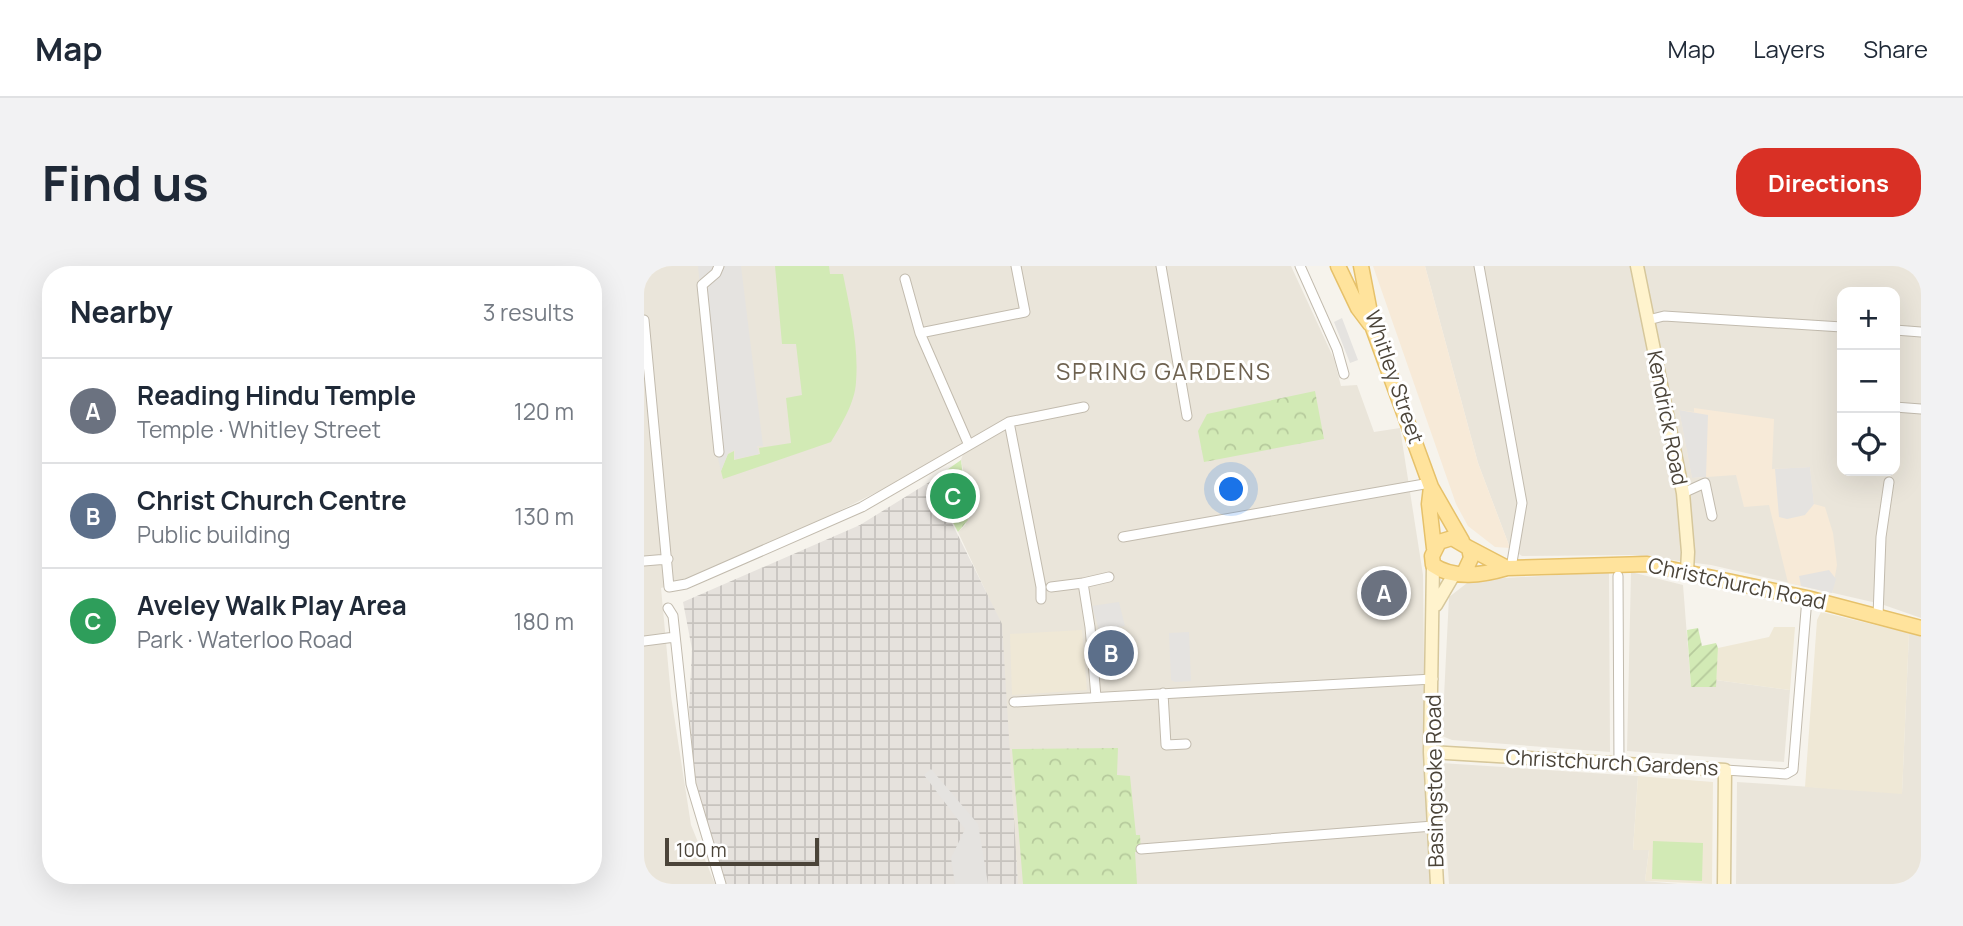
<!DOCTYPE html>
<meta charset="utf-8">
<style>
:root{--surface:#fff;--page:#f2f2f3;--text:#1f2937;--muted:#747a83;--line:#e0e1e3;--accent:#d93025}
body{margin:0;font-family:Manrope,sans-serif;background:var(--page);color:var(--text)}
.controls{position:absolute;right:21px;top:21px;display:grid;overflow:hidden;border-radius:14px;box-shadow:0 7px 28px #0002}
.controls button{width:63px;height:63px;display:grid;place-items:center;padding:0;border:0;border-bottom:2px solid var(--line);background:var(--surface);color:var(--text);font:35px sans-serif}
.scale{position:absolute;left:21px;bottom:18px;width:154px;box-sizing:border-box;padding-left:7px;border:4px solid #4b4439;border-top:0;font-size:19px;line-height:24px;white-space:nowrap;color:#4b4439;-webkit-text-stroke:5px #fff;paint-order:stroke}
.you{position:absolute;left:588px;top:224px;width:24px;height:24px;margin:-18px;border:5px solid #fff;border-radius:50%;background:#1a73e8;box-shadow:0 0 0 10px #1a73e833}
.badge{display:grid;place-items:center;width:46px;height:46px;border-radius:50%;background:var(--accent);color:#fff;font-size:23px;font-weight:700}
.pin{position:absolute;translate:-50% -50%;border:4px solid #fff;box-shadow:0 2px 7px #0006}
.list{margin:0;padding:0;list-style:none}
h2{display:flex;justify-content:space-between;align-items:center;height:91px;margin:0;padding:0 28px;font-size:30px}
h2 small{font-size:23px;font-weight:400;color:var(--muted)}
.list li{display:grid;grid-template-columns:46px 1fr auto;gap:21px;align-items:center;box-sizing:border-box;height:105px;padding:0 28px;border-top:2px solid var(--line)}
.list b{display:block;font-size:26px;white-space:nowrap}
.list p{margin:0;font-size:23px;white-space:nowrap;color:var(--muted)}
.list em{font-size:23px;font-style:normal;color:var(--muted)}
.icon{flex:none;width:38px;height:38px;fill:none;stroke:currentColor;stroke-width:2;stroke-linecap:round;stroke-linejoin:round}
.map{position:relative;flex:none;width:1277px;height:618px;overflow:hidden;border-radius:28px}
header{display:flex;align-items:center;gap:42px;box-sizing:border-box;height:98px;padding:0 35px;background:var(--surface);border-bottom:2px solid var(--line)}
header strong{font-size:33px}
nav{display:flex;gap:38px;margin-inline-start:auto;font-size:24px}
.intro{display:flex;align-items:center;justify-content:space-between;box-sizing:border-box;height:168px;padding:0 42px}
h1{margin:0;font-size:49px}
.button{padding:18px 32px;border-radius:28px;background:var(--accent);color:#fff;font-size:24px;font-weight:700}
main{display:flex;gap:42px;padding:0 42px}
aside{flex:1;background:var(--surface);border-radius:28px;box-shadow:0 7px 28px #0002}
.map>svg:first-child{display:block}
.residential{fill:#eae5da;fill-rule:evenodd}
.commercial{fill:#f7ead8}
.industrial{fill:url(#industrial-grid)}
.education{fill:#efe8d6}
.grass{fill:#d2eab5}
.park{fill:url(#park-crowns)}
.garden{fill:url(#garden-furrows)}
.parking{fill:#e5e3e0}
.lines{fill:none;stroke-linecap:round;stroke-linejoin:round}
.street-casing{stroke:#c2bbae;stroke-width:11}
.secondary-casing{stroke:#d6c79b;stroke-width:15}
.primary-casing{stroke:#e6c16a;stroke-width:17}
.street{stroke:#fff;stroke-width:9}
.secondary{stroke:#fff3cd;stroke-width:12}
.primary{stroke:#ffe39c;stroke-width:14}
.labels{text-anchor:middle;stroke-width:6;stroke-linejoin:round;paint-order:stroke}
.street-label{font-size:21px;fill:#4b4439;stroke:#fff}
.neighbourhood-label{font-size:23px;letter-spacing:2px;fill:#6e6250;stroke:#fff}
</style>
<header>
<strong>Map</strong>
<nav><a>Map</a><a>Layers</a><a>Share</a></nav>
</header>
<div class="intro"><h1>Find us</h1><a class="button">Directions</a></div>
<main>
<aside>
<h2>Nearby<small>3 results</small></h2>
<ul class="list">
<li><span class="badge" style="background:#6b7280">A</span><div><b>Reading Hindu Temple</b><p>Temple · Whitley Street</p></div><em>120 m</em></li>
<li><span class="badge" style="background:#5c6f8a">B</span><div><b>Christ Church Centre</b><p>Public building</p></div><em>130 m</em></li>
<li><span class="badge" style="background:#2e9e5b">C</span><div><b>Aveley Walk Play Area</b><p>Park · Waterloo Road</p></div><em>180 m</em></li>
</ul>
</aside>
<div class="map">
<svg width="1277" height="618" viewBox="0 0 1277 618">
<defs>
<pattern id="industrial-grid" width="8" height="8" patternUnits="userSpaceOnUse" patternTransform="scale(1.75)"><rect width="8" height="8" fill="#e6e2dd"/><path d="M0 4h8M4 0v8" fill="none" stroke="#c7c3be"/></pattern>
<pattern id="park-crowns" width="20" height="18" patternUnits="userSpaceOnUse" patternTransform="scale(1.75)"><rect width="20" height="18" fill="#d2eab5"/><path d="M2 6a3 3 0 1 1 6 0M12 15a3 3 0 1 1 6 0" fill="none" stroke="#b6ca9c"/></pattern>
<pattern id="garden-furrows" width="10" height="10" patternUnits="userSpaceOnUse" patternTransform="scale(1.75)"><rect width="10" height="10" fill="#d2eab5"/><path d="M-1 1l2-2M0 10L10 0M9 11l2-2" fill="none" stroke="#b6ca9c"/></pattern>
</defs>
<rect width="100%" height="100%" fill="#f6f3ec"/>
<path class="residential" d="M0,0H647L690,93L697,120L713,119L730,166L756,162L779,309L781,487L788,618H374L357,358L314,266L322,258L320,208L317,194L321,182L145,270L54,311L17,322L27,430L47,559L71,618H5L0,605Z
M781,0H1277V352L1237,338L1067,299L989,289L878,290L866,282L834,197ZM1198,26H1251V205H1198Z
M965,306L966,486L808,474L798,470L805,331L827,314Z
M987,306L1039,319L1047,421H1072V414L1146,424L1140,496L983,485Z
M1265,367L1277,370V618H1092L1093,516L1258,527Z
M797,497L994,510L989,584H1005L1001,615L1034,618H805Z"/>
<path class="commercial" d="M729,0H781L834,197L866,282L851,281L824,260L812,238Z
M1050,142L1130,153L1128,203L1166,201L1170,238L1181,241L1189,267L1193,299L1188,327L1144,317L1125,239L1100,241L1092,209L1048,212L1035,144L1050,146Z"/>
<path class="industrial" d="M287,215L358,358L374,618H80L54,557L45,443L48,383L39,336L216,259Z"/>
<path class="education" d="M1177,346L1265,367L1258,528L1161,521L1173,354Z
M1130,361H1151L1146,424L1072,414L1074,382L1125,371Z
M438,364L443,424L368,429L366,368Z
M994,510L1069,516L1068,618L1001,615L1005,584H989Z"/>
<path class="grass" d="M131,0H185L186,8H199C206,43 215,80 212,116C211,137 197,159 187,176L79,213L77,205L84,188L90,185V194L116,188L115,182L147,177L142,132L158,129L152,78H138Z
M1009,575L1059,577L1058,615L1008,613Z"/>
<path class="park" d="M671,125L680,173L560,196L554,165L563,148Z
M317,194L324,254L314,266L287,215Z
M474,482L473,509L486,510L492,569H496L497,586H491L493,618H379L368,483Z"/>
<path class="garden" d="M1054,362L1058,380L1072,377L1074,382L1072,421H1047L1043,364Z"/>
<path class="parking" d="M54,0H97L119,180H113L115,188L91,193V184L84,187L77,205L72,184Z
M698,52L714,94L706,97L690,56Z
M1035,144L1064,149L1062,211L1048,212Z
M1166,201L1170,238L1161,249L1143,253L1135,251L1131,203Z
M1185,304L1192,313L1188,327L1157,320L1155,310Z
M475,336L481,360L455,364L448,340Z
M545,366L547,415L531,416L527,414L525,367Z
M287,503L334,558L344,618H311L307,592L321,563L280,509Z"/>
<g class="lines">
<g class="street-casing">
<path id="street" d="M517,0L543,150
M656,0L693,83L700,108
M835,0L878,237L867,302
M261,13L276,67L324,177
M0,54L25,321L42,318L218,241L365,156L440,141
M1004,54L1020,50L1198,61
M1251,64L1277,66
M276,67L381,46L372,0
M1251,141L1277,143
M365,156L397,321V333
M75,186L58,19L72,7L75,0
M1039,227L1061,217L1068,250
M479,271L786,217
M0,295L24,293
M974,310L975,498
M407,321L439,317
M24,342L29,350L47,518L77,618
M1234,350L1237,271L1245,216
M0,375L31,371
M519,427L522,479L542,478
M452,431L446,361L439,317L465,311
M370,436L789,413
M1081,504L1142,508L1149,504L1163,332
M497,583L789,560"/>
</g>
<g class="secondary-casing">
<path id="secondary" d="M993,0L1039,227L1044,286L1043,305
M789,299L786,486L793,618
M792,339L809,310
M786,486L1081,504L1080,618"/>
</g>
<g class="primary-casing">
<path id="primary" d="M694,0L714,42L726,58
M717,0L729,62L787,221L818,275
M787,221L785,238L790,282
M825,282L863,302
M820,307L827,292L825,282L808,272L795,276L788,290L789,299C810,314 839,309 863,302L1003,298L1163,332L1277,362"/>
</g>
<use href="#street" class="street"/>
<use href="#secondary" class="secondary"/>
<use href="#primary" class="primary"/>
</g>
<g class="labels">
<g class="street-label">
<text transform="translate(750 111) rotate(71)" y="7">Whitley Street</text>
<text transform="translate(1023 152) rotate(79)" y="7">Kendrick Road</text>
<text transform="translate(1093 318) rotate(12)" y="7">Christchurch Road</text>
<text transform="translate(968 497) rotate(3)" y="7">Christchurch Gardens</text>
<text transform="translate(791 515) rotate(-91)" y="7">Basingstoke Road</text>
</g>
<g class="neighbourhood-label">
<text x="520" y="114">SPRING GARDENS</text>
</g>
</g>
</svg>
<div class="controls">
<button>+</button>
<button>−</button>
<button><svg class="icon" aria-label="locate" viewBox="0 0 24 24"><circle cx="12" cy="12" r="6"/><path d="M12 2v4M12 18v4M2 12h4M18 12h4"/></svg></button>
</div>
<div class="scale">100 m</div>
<div class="you"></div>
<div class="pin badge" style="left:740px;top:327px;background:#6b7280">A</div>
<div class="pin badge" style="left:467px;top:387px;background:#5c6f8a">B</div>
<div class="pin badge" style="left:309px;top:230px;background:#2e9e5b">C</div>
</div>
</main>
